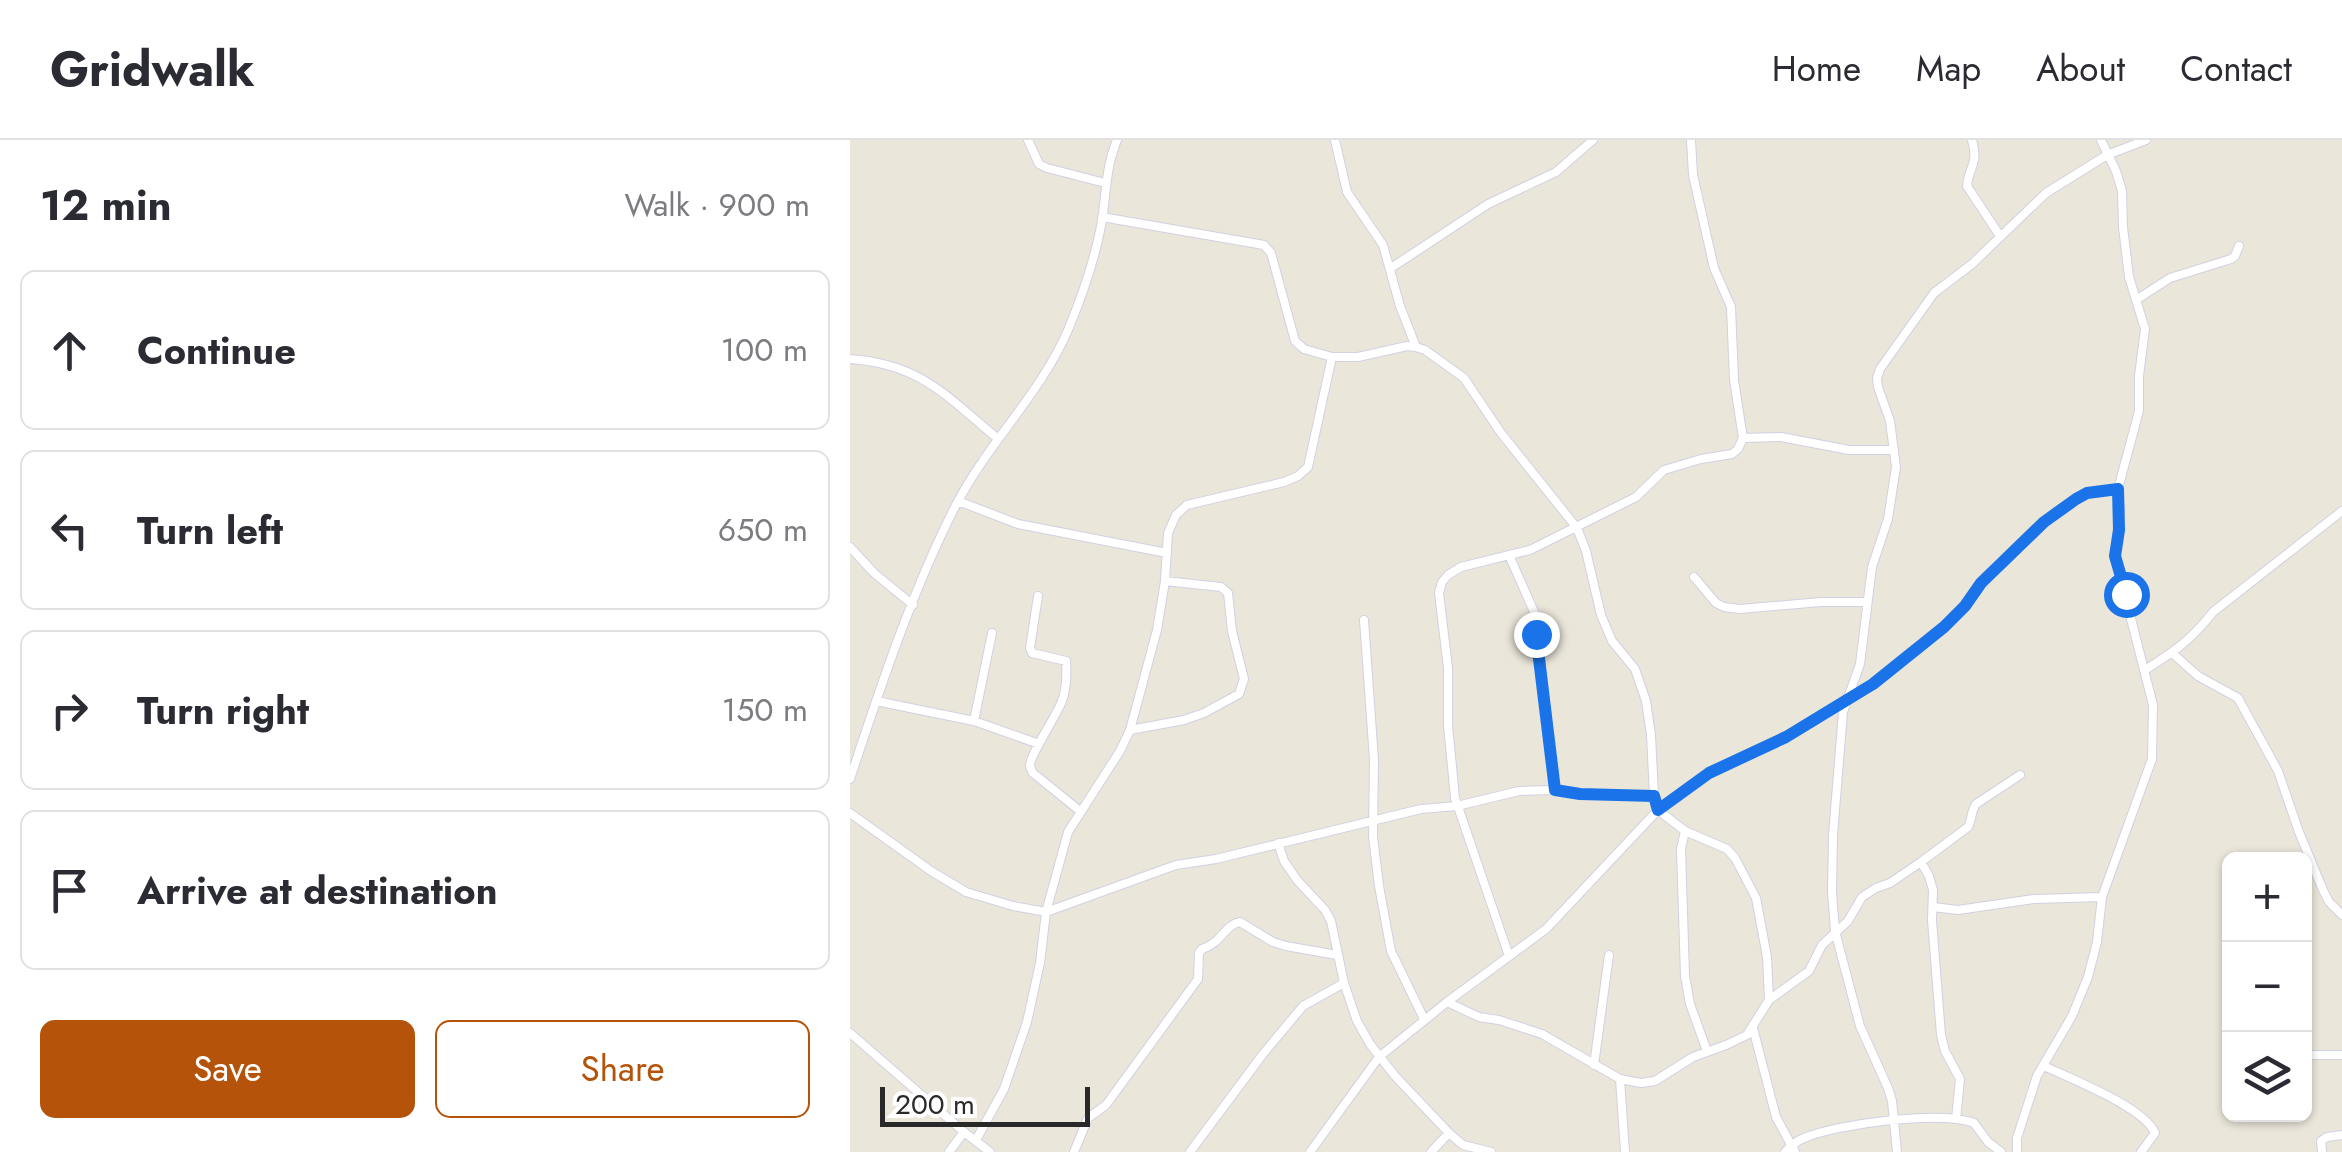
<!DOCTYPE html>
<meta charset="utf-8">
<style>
:root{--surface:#fff;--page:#f2f2f3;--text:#2b2b33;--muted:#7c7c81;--line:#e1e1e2;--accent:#b45309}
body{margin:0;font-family:Jost,sans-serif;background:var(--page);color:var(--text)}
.controls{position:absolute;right:30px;bottom:30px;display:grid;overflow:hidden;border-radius:15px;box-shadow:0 2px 8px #0004}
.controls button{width:90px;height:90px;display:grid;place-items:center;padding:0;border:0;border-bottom:2px solid var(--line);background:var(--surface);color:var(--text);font:50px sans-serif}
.scale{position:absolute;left:30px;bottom:25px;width:210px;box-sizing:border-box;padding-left:10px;border:5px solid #292929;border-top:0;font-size:28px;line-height:35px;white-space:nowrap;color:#292929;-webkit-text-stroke:8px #fff;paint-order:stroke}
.stop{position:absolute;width:30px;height:30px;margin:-22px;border:8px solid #1a73e8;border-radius:50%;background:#fff}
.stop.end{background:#1a73e8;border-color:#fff;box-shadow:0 2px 10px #0008}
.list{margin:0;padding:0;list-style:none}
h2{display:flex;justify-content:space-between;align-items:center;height:130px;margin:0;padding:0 40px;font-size:42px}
h2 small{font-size:32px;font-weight:400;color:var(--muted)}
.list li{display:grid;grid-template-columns:65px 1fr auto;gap:30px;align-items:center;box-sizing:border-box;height:160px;margin:0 20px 20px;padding:0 20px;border:2px solid var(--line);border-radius:15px}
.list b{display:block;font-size:38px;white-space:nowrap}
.list em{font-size:32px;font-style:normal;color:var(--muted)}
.actions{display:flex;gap:20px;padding:30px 40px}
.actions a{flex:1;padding:22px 0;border:2px solid var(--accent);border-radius:15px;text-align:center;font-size:35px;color:var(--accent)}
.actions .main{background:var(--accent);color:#fff}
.icon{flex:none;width:55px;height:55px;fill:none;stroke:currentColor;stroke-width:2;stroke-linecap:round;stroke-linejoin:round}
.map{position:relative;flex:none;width:1492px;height:1012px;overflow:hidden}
header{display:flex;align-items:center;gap:60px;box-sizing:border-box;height:140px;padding:0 50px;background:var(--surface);border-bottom:2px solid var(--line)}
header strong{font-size:48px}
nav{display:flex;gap:55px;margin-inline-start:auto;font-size:35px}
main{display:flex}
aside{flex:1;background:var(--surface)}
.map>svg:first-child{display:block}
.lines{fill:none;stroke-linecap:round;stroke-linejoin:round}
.minor-casing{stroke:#d0d1e2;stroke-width:10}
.minor{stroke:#fff;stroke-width:8}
.route{stroke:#1a73e8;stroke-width:12}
</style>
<header>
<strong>Gridwalk</strong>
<nav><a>Home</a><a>Map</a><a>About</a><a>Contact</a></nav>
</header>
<main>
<aside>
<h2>12 min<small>Walk · 900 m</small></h2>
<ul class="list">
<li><svg class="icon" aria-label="ahead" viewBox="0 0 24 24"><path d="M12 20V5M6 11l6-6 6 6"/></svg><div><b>Continue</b></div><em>100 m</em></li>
<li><svg class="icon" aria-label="left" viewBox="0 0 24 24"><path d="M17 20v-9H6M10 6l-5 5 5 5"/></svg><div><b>Turn left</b></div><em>650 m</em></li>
<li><svg class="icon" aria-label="right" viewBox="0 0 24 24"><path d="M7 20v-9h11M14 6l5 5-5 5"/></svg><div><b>Turn right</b></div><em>150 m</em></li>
<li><svg class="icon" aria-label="arrive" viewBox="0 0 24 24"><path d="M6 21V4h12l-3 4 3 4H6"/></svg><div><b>Arrive at destination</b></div></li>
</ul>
<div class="actions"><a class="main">Save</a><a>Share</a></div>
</aside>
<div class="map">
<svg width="1492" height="1012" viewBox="0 0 1492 1012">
<rect width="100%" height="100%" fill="#ebe6da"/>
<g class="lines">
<g class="minor-casing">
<path id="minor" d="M178,0L189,24L197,28L255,43
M485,0L497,52L533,105L550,166L566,207
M1122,0C1129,25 1119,25 1117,46L1150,96
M252,77L414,105L421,113L445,201L454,209L482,217H508L557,206L566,207L575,210L614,238L651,293L727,388L736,411L751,475L762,501L785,529L796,561L801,595L804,656L808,670L696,789L597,862L529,917L460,1012
M541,128L638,64L706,32L743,0
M1286,160L1320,138L1381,119L1385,116L1389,106
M0,219C71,224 96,256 147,298
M893,298L931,297L999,310H1044
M108,361L168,384L317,413
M0,407L24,433L63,465
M659,415L685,474L705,650
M844,437L866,463L874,467L890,469L971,462H1016
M188,456L180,508L182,513L216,521C217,535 217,547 212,561C207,575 179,616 180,626C180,628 182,631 183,633L230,671
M514,480L524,620L523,697L529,746L541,811L574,879
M1322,513L1348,536L1388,558L1428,631L1449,692L1473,750L1479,762L1492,775
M1295,530C1325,511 1341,500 1363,472L1492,371
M26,561L124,581L189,604
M124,581L142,493
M280,590L334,580L354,573L389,554L394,539L382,491L378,453L371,447L315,441
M0,639C30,548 63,448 107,363C139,302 191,253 218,190C233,154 247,114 253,74C256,49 257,24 267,0
M0,673L81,731L116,752L163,766L196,772L326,725L366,719L571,669L607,666L669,651L705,650L729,654L804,656
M835,691L831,709L835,836L840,864L857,911
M428,703L434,721L447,740L475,770L481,781L494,843L507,881L520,904L545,936L599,993L613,1005L641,1012
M1071,722L1118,687C1122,680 1121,671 1126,664L1170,635
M1083,767L1108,770L1184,759L1252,757
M659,816L605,658L598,585V528L589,453L592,442L598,435L611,427L680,410L786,357L814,330L851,319L882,314L888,309L893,298L884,240L881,167L864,128L843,35L841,0
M919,860L917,817L906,758L885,718L877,709L835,691L808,670L859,633L936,597L1023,544L1094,487L1115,465L1131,443L1194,382L1237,353L1268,349
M597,862L629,877L649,880L692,894L770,939L791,943L805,941L843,917L876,905L897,895L919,860L959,831L972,805L998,781L1012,757L1026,748L1040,743L1071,722L1079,736L1083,750L1082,780L1091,895L1095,911L1110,939L1106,979
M903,888L926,977L945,1012
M0,893L114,992L140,1012
M1454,915H1492
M744,925L759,815
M1194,926C1221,939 1294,967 1305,993L1291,1012
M770,939L775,1012
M126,1000L154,949L177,882L190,823L196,772L218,692L270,611L280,590L307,490L315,441L318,393L326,375L337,365L434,342L448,336L458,327L482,217
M99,1012L114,992
M224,1012L238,978L256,965L348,839L349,813L352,809C372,803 374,785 390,782L423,802L436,806L487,815
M340,1012L413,914L453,866L494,843
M581,1012L599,993
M935,1012C941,1006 946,1001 954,998C987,984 1091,970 1124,983L1138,1002L1151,1012
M1047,1012L1042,961L1038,948L1010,886L985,791L982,751L983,695L993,572L1010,524L1022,427L1038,379L1046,327L1040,281L1028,247L1027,238L1030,229L1084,153L1122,124L1196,53L1257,15L1296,0
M1167,1012V998L1187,936L1222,876L1238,837L1247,802L1252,757L1302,619L1303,565L1265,416L1270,370L1268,349L1289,271V236L1295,189L1279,137L1273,87L1272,51L1266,31L1251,0
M1472,1012L1471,1001L1477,997L1492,995"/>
</g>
<use href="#minor" class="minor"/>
</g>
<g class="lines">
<path class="route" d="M686,494L705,650L730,654L804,656L808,670L859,633L936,597L1023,544L1094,487L1115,466L1131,443L1194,382L1226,359L1237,353L1268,349L1269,390L1265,416L1276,454"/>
</g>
</svg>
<div class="controls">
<button>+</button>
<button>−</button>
<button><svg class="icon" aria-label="layers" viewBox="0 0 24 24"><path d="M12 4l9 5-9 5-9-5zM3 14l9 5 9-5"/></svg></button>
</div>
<div class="scale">200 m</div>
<div class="stop" style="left:1276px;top:454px"></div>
<div class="stop end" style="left:686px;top:494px"></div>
</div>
</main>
